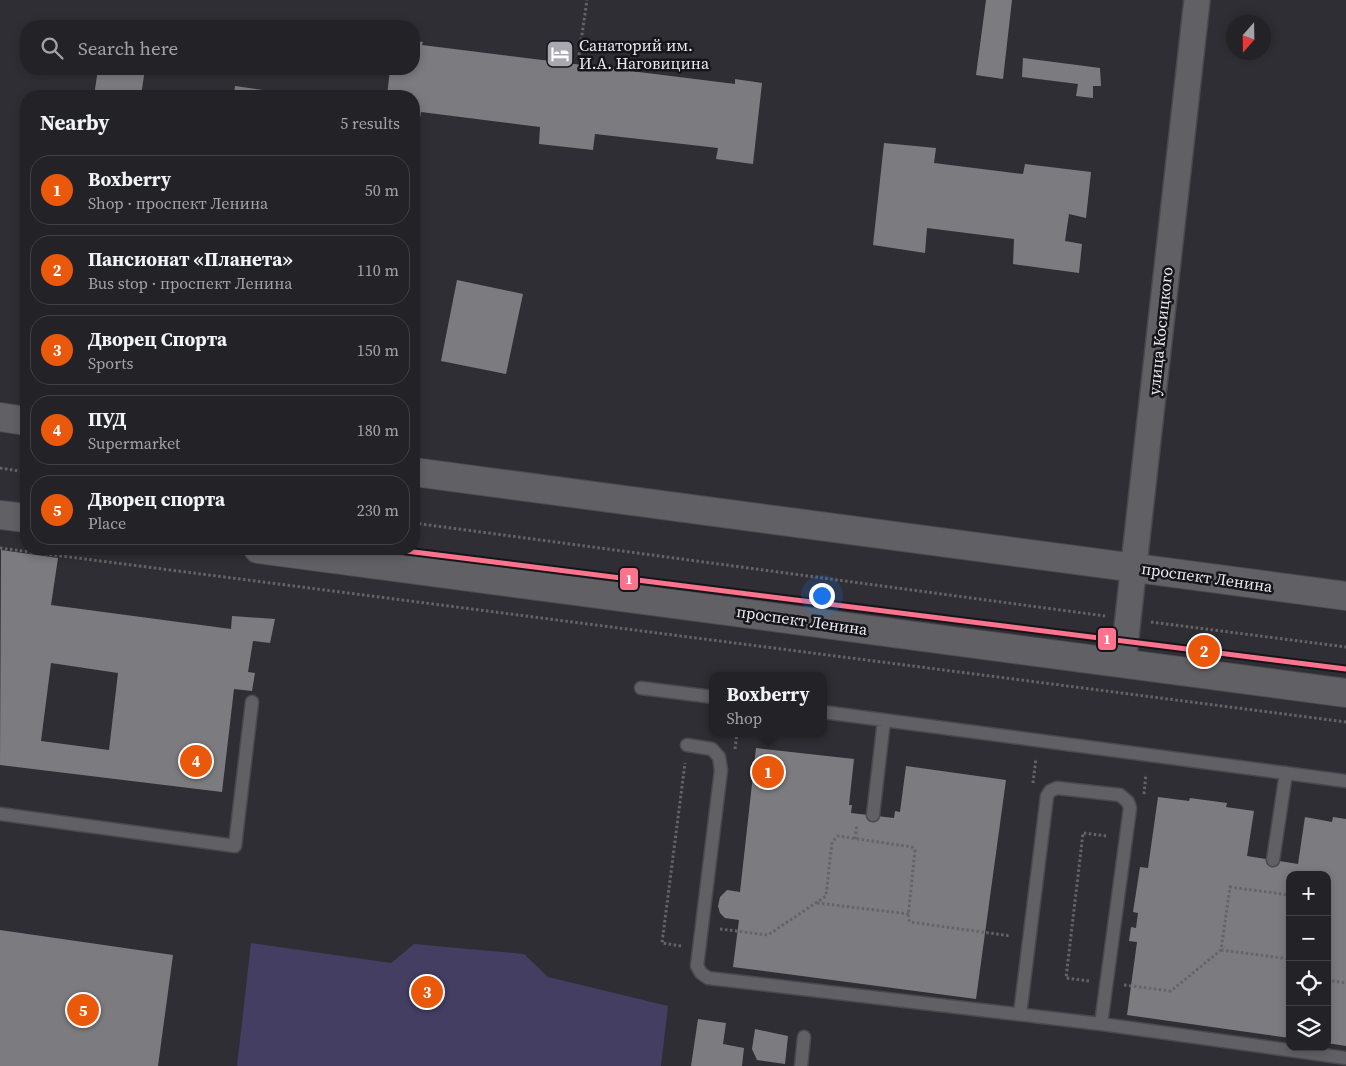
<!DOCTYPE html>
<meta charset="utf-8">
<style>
:root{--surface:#232227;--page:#2b2a2f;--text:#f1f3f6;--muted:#a3a4a7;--line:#403f44;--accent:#ea580c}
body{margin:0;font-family:"Source Serif 4",serif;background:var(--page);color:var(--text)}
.controls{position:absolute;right:15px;bottom:15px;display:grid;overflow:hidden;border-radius:10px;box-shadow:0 2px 8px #0003}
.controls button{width:45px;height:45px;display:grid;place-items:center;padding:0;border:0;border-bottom:1px solid var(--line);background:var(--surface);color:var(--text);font:25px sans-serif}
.compass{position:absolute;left:1226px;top:15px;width:45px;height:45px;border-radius:50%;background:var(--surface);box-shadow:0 2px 8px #0003;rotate:200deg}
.you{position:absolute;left:821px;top:595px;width:18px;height:18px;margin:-12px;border:4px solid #fff;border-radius:50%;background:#1a73e8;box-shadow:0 0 0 8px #1a73e833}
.badge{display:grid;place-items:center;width:32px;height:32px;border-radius:50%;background:var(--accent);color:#fff;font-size:16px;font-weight:700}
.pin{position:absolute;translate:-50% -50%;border:2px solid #fff;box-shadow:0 1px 5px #0006}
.popup{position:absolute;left:709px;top:672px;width:118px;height:65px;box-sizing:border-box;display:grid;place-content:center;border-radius:10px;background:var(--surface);filter:drop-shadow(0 1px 4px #0005);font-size:16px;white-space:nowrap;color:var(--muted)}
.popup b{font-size:19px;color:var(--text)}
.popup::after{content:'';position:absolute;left:50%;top:100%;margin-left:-10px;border:10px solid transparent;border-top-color:var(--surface)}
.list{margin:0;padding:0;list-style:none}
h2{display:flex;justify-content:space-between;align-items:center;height:65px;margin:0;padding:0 20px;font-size:21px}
h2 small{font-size:16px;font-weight:400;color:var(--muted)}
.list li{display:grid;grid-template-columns:32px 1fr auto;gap:15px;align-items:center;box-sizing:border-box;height:70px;margin:0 10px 10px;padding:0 10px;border:1px solid var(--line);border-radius:20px}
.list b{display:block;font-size:19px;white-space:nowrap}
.list p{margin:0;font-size:16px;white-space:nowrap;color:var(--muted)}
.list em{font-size:16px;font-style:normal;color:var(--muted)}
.icon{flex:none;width:28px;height:28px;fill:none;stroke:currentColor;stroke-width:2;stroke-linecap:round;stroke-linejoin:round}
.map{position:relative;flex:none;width:1346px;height:1066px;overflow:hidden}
.search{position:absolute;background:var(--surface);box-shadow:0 2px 8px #0003;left:20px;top:20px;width:400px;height:55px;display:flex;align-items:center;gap:12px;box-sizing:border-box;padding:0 18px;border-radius:20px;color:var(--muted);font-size:19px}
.panel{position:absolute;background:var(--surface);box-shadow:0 2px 8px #0003;left:20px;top:90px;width:400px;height:465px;border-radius:20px}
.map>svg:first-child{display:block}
.green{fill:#433e62}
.building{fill:#7c7c80;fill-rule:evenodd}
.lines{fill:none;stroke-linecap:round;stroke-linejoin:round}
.service-casing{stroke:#4a494f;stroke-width:15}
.minor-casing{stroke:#4a494f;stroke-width:28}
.tertiary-casing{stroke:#4a494f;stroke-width:30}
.path{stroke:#646467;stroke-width:3;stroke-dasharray:2.5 2.5;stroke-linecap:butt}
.service{stroke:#616165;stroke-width:12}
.minor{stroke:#616165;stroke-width:25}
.tertiary{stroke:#616165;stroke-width:28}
.tram-1-casing{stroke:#15151a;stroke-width:9}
.tram-1{stroke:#fc738d;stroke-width:5}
.labels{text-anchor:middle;stroke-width:5;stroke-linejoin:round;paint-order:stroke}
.poi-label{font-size:16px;fill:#ebeaf2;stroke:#15151a;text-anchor:start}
.street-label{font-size:16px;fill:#ebeaf2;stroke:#15151a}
.line-badge{stroke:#15151a;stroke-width:2}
.badge-label{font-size:14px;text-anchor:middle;font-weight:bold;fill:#fff}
</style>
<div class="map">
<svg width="1346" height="1066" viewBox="0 0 1346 1066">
<rect width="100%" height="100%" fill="#2f2e34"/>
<path class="green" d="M251,943L391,963L414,944L524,954L548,977L668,1006L661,1066H237Z"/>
<path class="building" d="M986,0H1012L1003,79L976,75Z
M414,41L423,42L422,45L735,84V79L762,83L753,164L716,159L718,148L595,134L593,150L539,144L540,127L421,112L419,123L414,122V96H387L390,69H414Z
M1023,58L1100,68L1101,86H1093V98L1076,96L1078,84L1022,77Z
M98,69H145L141,96H94Z
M235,86L278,92V96H234Z
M884,143L936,148L934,163L1023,174L1025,164L1091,172L1086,218L1069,214L1065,241L1082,244L1079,273L1013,264L1014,239L927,228L925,253L873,245Z
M457,280L523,294L506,374L441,361Z
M1,550L58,558L51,605L231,629L232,616L275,619L270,643L253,641L248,672L255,673L252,691L234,689L222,792L0,765ZM51,663L118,673L109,750L41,741Z
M756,748L854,759L849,805H852L851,813L894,818L895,811L900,812L906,766L1006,780L976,999L733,967L739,920L725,918L720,913L718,906L720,897L727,890L740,892Z
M1158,797L1189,801L1190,798L1227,803L1226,807L1254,811L1247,856L1298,864L1305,817L1332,822L1333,817L1346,819V1046L1327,1043V875H1290V1038L1127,1015L1137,942L1129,941L1131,927L1136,928L1138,913L1133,912L1140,867L1148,868Z
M0,930L173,955L158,1066H0Z
M698,1019L726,1023L723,1044L744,1048L742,1066H691Z
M755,1029L788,1036L785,1064L757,1060L752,1049Z"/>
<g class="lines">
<g class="service-casing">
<path id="service" d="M641,688L713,697
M823,712L1346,781
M687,745L712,749L719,757L721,770L697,966L701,973L708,978L1101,1024L1346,1058
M0,814L235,846L252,702
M873,815L884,720
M1273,860L1286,773
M1020,1014L1047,796L1050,791L1057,788L1120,795L1128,802L1130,808L1101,1024
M801,1066L804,1037"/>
</g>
<g class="minor-casing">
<path id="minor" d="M1123,663L1197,0"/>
</g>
<g class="tertiary-casing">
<path id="tertiary" d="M0,417L26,421
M414,472L1346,596
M0,515L26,518
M258,549L1346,693"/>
</g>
<path class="path" d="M579,55L587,0
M0,468L26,472
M414,523L1105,616
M0,548L1346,722
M1151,622L1346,647
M735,749L737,733
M1033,783L1036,758
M1144,794L1146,774
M855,839L857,825
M817,903L909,914
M720,929L768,935L826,896L832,842L838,836L912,847L915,850L908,918L910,922L1011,936
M681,946L662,943L685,763
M1221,950L1290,959
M1327,980L1346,983
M1089,981L1066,978L1083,833L1107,836
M1124,985L1171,991L1221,950L1230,887L1290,895"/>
<use href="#service" class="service"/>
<use href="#minor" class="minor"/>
<use href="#tertiary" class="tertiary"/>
<g class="tram-1-casing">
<path id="tram-1" d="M390,549L1346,669"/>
</g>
<use href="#tram-1" class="tram-1"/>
</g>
<defs>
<g id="hotel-square" transform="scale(1.4375)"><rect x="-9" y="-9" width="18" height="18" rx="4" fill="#a9a8b0" stroke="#15151a"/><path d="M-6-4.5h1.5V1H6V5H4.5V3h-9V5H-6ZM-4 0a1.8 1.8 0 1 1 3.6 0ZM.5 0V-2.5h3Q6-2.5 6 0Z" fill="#fff"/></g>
</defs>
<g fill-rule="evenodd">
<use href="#hotel-square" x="560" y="54"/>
</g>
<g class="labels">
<g class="poi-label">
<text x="579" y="51">Санаторий им.<tspan x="579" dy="18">И.А. Наговицина</tspan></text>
</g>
<g class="street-label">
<text transform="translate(1160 331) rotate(-84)" y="6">улица Косицкого</text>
<text transform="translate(1207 577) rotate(8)" y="6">проспект Ленина</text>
<text transform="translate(802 620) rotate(8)" y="6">проспект Ленина</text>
</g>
</g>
<g class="line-badge">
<rect x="619" y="567" width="20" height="24" rx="5" fill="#fc738d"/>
<rect x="1097" y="627" width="20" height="24" rx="5" fill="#fc738d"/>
</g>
<g class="badge-label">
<text x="629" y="584">1</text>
<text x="1107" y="644">1</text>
</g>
</svg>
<div class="controls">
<button>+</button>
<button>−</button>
<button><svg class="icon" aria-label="locate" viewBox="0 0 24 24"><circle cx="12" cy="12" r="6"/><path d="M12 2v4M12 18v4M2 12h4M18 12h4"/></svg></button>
<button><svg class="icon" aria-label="layers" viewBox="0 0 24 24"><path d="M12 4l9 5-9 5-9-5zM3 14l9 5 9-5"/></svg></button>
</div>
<svg class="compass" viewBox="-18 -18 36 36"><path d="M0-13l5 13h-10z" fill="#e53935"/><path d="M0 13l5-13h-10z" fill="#a3a4a7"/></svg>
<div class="you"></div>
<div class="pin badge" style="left:768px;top:772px">1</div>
<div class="popup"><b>Boxberry</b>Shop</div>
<div class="pin badge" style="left:1204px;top:651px">2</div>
<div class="pin badge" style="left:427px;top:992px">3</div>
<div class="pin badge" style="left:196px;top:761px">4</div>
<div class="pin badge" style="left:83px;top:1010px">5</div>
<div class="search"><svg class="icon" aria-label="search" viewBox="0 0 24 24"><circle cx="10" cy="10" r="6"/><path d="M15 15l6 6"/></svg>Search here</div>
<section class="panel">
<h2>Nearby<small>5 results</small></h2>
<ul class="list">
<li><span class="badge">1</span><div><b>Boxberry</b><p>Shop · проспект Ленина</p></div><em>50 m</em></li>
<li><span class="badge">2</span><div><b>Пансионат «Планета»</b><p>Bus stop · проспект Ленина</p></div><em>110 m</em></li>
<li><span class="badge">3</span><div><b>Дворец Спорта</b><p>Sports</p></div><em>150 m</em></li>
<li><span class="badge">4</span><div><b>ПУД</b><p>Supermarket</p></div><em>180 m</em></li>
<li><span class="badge">5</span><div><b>Дворец спорта</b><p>Place</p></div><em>230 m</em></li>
</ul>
</section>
</div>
